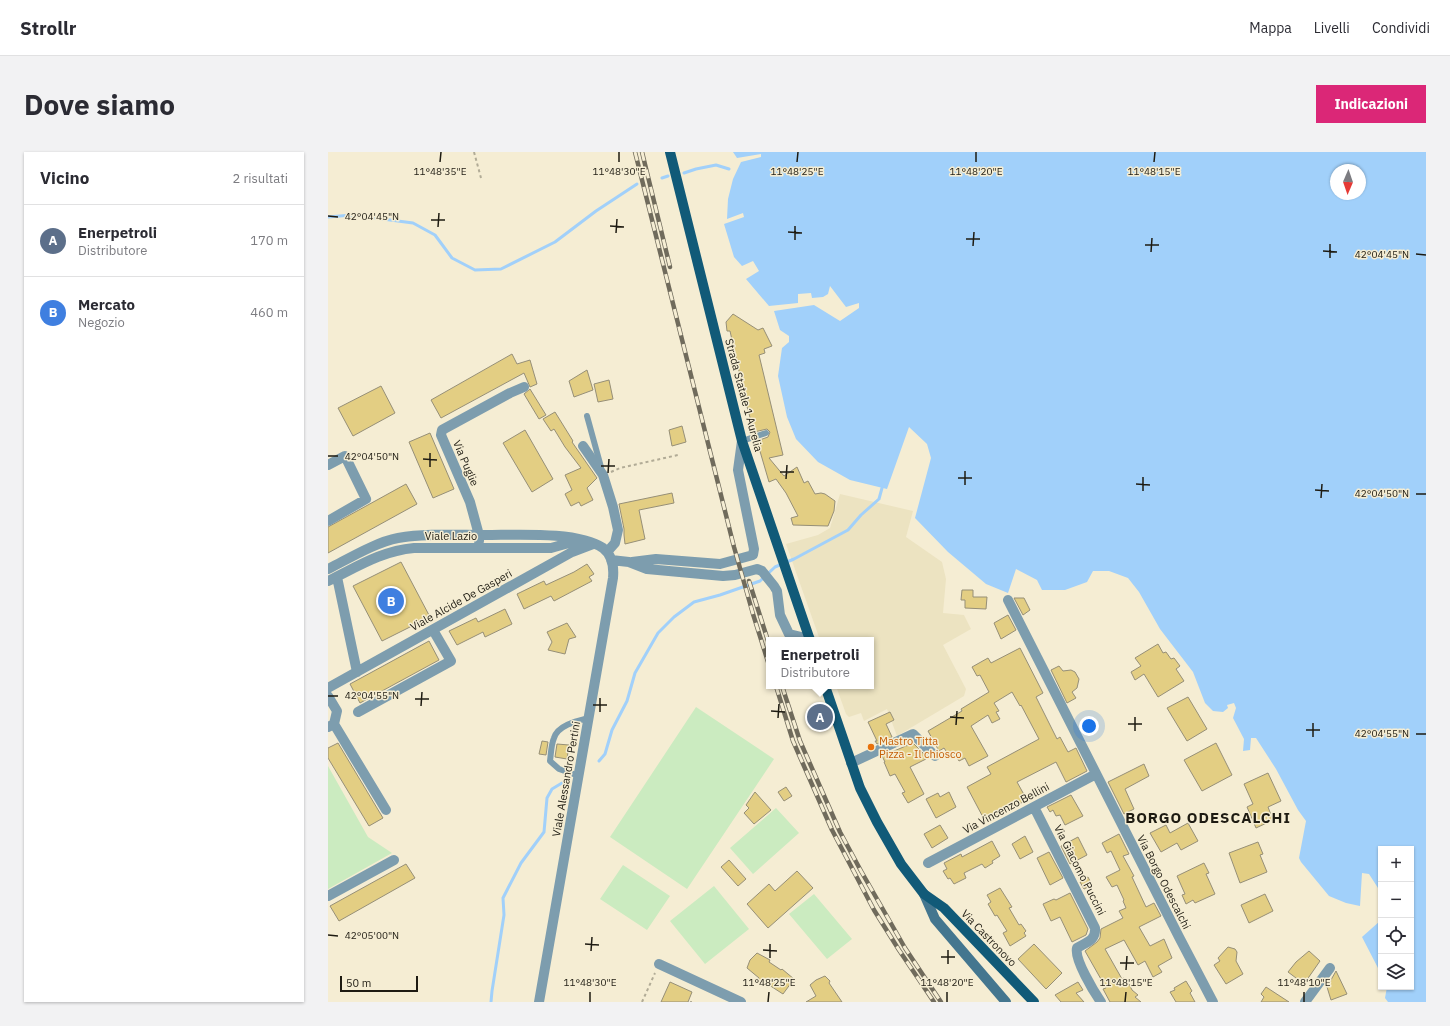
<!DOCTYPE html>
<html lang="it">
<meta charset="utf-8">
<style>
:root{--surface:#fff;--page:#f2f2f3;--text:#2b2b33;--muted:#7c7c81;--line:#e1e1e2;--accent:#db2777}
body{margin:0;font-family:"IBM Plex Sans",sans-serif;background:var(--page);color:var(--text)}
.controls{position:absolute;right:12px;bottom:12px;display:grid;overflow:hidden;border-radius:0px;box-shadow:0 1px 3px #0004}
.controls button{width:36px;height:36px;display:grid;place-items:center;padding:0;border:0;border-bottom:1px solid var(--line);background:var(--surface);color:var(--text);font:20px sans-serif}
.compass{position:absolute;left:1002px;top:12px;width:36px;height:36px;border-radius:50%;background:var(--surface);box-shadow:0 1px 3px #0004;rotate:182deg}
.scale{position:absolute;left:12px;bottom:10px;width:78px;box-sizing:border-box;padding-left:4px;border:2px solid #1e1b12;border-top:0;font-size:11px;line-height:14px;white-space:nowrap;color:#1e1b12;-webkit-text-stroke:3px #f5edd3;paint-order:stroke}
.you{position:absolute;left:761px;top:574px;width:14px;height:14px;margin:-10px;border:3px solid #fff;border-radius:50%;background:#1a73e8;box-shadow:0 0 0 6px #1a73e833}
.badge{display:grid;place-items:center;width:26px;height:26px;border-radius:50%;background:var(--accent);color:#fff;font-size:13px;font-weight:700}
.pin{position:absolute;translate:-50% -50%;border:2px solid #fff;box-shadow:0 1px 4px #0006}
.popup{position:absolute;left:438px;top:485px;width:108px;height:52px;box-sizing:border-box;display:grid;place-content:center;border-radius:0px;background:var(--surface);filter:drop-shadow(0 1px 3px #0005);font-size:13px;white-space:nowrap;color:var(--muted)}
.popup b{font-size:15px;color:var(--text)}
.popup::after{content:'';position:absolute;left:50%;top:100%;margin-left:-8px;border:8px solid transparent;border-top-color:var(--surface)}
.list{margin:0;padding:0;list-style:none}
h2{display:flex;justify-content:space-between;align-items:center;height:52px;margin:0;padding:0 16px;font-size:17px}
h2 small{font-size:13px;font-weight:400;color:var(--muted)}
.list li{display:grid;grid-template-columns:26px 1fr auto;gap:12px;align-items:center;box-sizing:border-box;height:72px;padding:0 16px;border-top:1px solid var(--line)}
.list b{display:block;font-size:15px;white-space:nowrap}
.list p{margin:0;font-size:13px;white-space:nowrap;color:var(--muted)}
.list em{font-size:13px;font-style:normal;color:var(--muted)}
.icon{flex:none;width:22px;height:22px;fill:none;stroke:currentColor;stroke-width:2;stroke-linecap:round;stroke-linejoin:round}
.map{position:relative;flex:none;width:1098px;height:850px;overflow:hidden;border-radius:0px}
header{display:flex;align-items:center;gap:24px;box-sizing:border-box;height:56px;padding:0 20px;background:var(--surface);border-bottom:1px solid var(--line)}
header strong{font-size:19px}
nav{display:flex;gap:22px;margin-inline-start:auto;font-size:14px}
.intro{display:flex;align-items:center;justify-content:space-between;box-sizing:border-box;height:96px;padding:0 24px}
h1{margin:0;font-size:28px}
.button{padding:10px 18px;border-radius:0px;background:var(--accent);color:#fff;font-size:14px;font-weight:700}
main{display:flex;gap:24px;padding:0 24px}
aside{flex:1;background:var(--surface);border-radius:0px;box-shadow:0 1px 3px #0004}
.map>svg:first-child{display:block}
.built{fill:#ece3c1}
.green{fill:#cbebc0}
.water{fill:#a1d0fa;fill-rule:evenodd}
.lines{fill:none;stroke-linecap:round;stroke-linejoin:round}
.stream{stroke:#a1d0fa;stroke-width:3}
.building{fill:#e3ce83;stroke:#968f77}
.path{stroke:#b1ab96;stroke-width:2;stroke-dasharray:3 3;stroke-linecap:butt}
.service{stroke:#7d9dae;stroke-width:6}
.minor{stroke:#7d9dae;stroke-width:10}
.secondary{stroke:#44768f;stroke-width:10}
.primary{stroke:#115a78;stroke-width:10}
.rail-casing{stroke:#706b5c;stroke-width:4.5}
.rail{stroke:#f5edd3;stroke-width:3;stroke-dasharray:9;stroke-linecap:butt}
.ticks{fill:none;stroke:#1e1b12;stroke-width:1.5}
.food-dot{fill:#e8710a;stroke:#f5edd3;stroke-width:1.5}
.labels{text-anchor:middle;stroke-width:3;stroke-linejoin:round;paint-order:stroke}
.street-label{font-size:11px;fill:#1e1b12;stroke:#f5edd3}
.food-label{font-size:11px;fill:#c56008;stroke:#f5edd3;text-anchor:start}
.district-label{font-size:15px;font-weight:bold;letter-spacing:1px;fill:#1e1b12;stroke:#f5edd3}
.ticks-label{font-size:10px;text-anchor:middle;fill:#1e1b12;stroke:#f5edd3;stroke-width:3;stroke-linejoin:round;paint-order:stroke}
</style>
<header>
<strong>Strollr</strong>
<nav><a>Mappa</a><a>Livelli</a><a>Condividi</a></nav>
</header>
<div class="intro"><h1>Dove siamo</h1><a class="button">Indicazioni</a></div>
<main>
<aside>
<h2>Vicino<small>2 risultati</small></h2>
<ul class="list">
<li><span class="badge" style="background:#5c6f8a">A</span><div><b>Enerpetroli</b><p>Distributore</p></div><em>170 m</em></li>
<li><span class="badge" style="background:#3f7fe0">B</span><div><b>Mercato</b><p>Negozio</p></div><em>460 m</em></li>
</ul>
</aside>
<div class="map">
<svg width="1098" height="850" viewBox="0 0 1098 850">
<rect width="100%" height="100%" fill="#f5edd3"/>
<path class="built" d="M512,342L585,359L578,385L614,410L618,427L615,461L636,463L643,477L615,493L638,537L636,544L569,584L559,557L536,569L533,561L521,565L518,562L508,534H543V488H492L458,392L490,383L502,376Z"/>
<path class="green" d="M368,555L446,607L359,737L282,685Z
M0,614L40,685L64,701L0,737Z
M448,656L471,681L425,722L402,696Z
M295,713L342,744L319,778L272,747Z
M386,734L421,777L377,812L342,769Z
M486,742L524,787L499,807L461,762Z"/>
<path class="water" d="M405,0H1098V850H1060L1057,846L1059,835H1083V697H1053V815L1050,816L1034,785L1052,769L1050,736L1041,722L1034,721L1032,754L1018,751L1001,744L973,710L971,706L978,669L970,658L948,617L928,586H923L922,598L915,599L916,587L905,566L908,556L906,551L899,553L900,556L895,560L885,559L877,551L865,520L832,477L811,440L800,426L781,419H765L759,430L737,438H714L709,428L688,417L680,441L658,432L620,400L587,366L603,306L599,292L581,275L559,337L522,328L490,310L468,287L459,265L450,224L454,196L461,190V184L452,178L446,159L486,153L512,169L531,156V151L518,155L502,134L500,142L495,145L484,146L483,141L470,142V151L441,154L418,127L431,119L425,109L414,114L406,105L396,72L416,65L415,61L399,67L400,47L405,27L413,10L433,5V2L409,6ZM1008,18H1032V42H1008Z"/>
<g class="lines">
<path class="stream" d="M356,21L368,17L388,13L401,17
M334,26L340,24
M0,65L24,63L85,71L107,83L124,106L147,118L173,117L227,90L268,59L309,32
M271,609L277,602L284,578L299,549L307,521L330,481L346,465L366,450L392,443L432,429L447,415L466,407L520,378L533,363L551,347L554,336
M163,850L164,839L176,763L175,746L193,711L216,680L219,646L224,637L234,631"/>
</g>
<path class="building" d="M405,162L430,178L435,176L444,194L436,197L437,201L431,203L455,303L441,306L456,324L469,315L476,331L480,329L487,342L493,341L497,342L507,349L506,359L500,374L465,373L463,366L470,364L458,341L448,327L441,330L429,289L440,285L442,280L439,277L426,280L412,229L413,228L402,179H399L398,170Z
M184,202L189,212L202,208L209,232L202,235L196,221L113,266L103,248Z
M259,218L265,238L246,245L241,229Z
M281,228L285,247L270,250L266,232Z
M53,234L67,261L25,284L10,256Z
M202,237L218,263L211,267L196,242Z
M227,260L245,289L244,290L269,326L259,336L265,348L253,354L251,350L243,354L237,342L244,338L237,323L253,316L237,295L226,277L223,279L215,267Z
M354,274L358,290L344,294L341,278Z
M197,278L225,327L204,340L175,291Z
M102,281L126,337L105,346L81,290Z
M78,332L89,352L0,401V375Z
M344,341L346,351L311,358L317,387L297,392L296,383V377L291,352Z
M73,410L102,465L54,489L25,434Z
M259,412L266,422L261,425L264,429L226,449L223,444L196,457L189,442L216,429L218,433L246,420Z
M634,438H645V445H659L658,457L637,456V448H633Z
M686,446H696L702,458L695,463Z
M177,457L184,472L157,485L155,480L129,493L121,479L148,466L150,470Z
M680,463L688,478L673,487L666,471Z
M239,471L248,485L241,487L237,502L220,498L224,490L219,480Z
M101,489L111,508L32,551L22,532Z
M830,492L835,501L838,500L843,507L846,506L852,514L848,517L856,529L830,545L816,522L807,528L803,520L813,514L807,506Z
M692,496L715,541L708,545L729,587L732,585L740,600L748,596L759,619L738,630L728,610L689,630L699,648L657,669L639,635L663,622L659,615L711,587L693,553L692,554L684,540L666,551L671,559L668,560L672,567L664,571L660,563L643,574L660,604L641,614L637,606L631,609L627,602L622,605L616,596L611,599L600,579L634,559L633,557L661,540L652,523L649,524L644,515L660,506L663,511Z
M731,514L735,519L743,518L747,520L751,527L749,536L744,540L748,546L739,551L723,518Z
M860,545L879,577L859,589L839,556Z
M562,560L566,568L558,572L564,585L549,592L547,589H549L540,570Z
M214,589L220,590L218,603L211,602Z
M10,591L55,666L41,674L0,606V596Z
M585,591L595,601L598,607L582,615L596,642L580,651L574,641L577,640L567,622L562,624L556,610H557L554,604Z
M888,591L904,623L874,639L856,608Z
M229,592L241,593L239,607L227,605Z
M816,612L821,624L797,637L806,657L796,662L780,630Z
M940,621L953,649L940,655L945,668L928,676L919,655L925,652L916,632Z
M458,635L464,644L456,649L450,640Z
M427,640L443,658L426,672L416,661L421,656L418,653Z
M621,640L628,655L608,666L598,647L610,641L612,645Z
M743,643L755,664L737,673L732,663L728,664L725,658L722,660L719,655Z
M860,671L870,689L853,698L849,691L833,700L822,681L838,673L842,681Z
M612,673L620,686L604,696L596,682Z
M791,682L801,702L795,704L806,724L804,725L818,755L826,751L833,764L811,775L822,794L836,787L844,806L830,814L834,820L825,825L817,809L810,813L796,788L777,797L794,827L796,826L799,833L801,832L804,838L810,843L807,845L813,850H782L775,837L778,836L757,799L769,790L772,786L773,777L795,766L791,759L798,756L795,749L796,748L789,733L784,735L778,725L792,718L783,699L779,701L774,691Z
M697,684L705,700L692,707L684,692Z
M750,685L759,703L742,712L733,694Z
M664,689L672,704L664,709L665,711L657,716L654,712L636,721L638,726L626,732L622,726L620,727L615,719L619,717L616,711L633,702L634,705Z
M930,690L935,702L932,703L939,720L912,731L901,701Z
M721,700L735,726L722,733L709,706Z
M401,708L418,727L410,734L393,715Z
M876,711L881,721L878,722L887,742L867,751L865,748L858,752L854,743L857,742L849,724Z
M78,712L87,726L11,769L2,754Z
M469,719L485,736L440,776L419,752L441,732L447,739Z
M760,725L764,733L756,737L752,730Z
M672,736L684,755L681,756L691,773L693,772L698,779L696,781L698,784L682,794L675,781L679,779L669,763L667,764L660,752L663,750L659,743Z
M742,741L760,777L758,783L744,790L732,765L723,769L715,752L726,747L728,748Z
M937,742L945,759L921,771L913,753Z
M706,792L734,821L718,837L690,807Z
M900,795L907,797L909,800L908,809L915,822L898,832L886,813L892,809L890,806Z
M981,799L992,809L976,832L960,820L968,810Z
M429,801L442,808L441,810L453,818L454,817L466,827L455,842L441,833L440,835L430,828L431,826L419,816L422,808Z
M1008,819L1019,842L1003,848L999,835Z
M497,824L502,829L501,831L514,850H478L488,844L482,833L488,828Z
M858,829L864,839L862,841L867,850H848L842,840L847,838L846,836Z
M342,830L364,840L360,850H333Z
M750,830L755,838L748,841L756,850H733L727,843Z
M938,835L961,850H933L936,845L933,842Z"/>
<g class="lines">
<path class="path" d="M146,0L153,26
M283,320L292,316L350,303
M314,850L327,821
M363,850V849"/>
<path class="service" d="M259,264L273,315
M414,289L438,281
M251,624L231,617L222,609C223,602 223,593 226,586C230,573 249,569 261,566"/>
<path class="minor" d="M255,294L275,323L285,355L290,378L287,391L279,400
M0,313L17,304L38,347L0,369
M151,389V383L142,350L113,283L114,278L182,241L196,235
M283,408L301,410L319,417L395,424L407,423L429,417L434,419L446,434L449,439L452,463L461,482L482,487
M304,410L328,407L392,412L425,403L426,397L410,318L414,289
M0,417C20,407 48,390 70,386C98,381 129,383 158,383C188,383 250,379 275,396C284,403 286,415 285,426L211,850
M9,425L29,520
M0,429C29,415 53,399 86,396H223L248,389
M680,448L851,785L885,850
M0,536L244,400L265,392
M0,544L9,559L6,572L0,575
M30,560L123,509L105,478
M6,572L58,658
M523,611L585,582L607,604
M706,655L767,776C768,789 758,790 749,796C746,807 766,840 773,850
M600,711L768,622
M0,744L66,708
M331,812L413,850
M977,850L1002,816"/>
<path class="secondary" d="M596,742L607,767L678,850"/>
<path class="primary" d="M342,0L414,289L482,488
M497,534L532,636L549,670L573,712L596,742L616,756L706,850"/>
<g class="rail-casing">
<path id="rail" d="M307,0L406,395L425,462L441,513
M314,0L342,115
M421,429L441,492
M448,534L465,589L504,678L546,758L571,798L606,850
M454,534L472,589L512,680L533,719L577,796L613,850"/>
</g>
<use href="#rail" class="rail"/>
</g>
<path class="ticks" d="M112,10L113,0M291,10V0M469,10L470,0M648,10V0M826,10L827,0M0,64L10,65M103,68H117M282,74L296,75M110,75L111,61M460,80L474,81M288,81L289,67M638,87H652M467,88V74M817,93H831M645,94L646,80M995,99L1009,100M823,100L824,86M1088,102L1098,103M1002,106V92M0,304H10M95,307L109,308M273,314H287M102,315V301M452,320H466M280,321L281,307M630,326H644M458,327L459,313M808,332L822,333M637,333V319M987,338L1001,339M815,339V325M1088,342H1098M993,346L994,332M0,544H10M87,547H101M265,553H279M93,554L94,540M443,559L457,560M272,560V546M622,565L636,566M450,566L451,552M800,572H814M628,573L629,559M978,578H992M807,579V565M1088,582H1098M985,585V571M0,783L10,784M257,792L271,793M435,798L449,799M263,799L264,785M613,805H627M442,806V792M792,811H806M620,812V798M798,818L799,804M262,850V840M440,850L441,840M619,850V840M797,850L798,840M976,850V840"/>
<circle class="food-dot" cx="543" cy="595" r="4"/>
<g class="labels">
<g class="street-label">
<text transform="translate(416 243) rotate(75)" y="4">Strada Statale 1 Aurelia</text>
<text transform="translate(138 311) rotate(67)" y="4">Via Puglie</text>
<text x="123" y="388">Viale Lazio</text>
<text transform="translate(133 448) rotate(-29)" y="4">Viale Alcide De Gasperi</text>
<text transform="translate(238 627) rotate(-80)" y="4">Viale Alessandro Pertini</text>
<text transform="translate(678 656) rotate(-28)" y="4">Via Vincenzo Bellini</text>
<text transform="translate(752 718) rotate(63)" y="4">Via Giacomo Puccini</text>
<text transform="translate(836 730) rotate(63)" y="4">Via Borgo Odescalchi</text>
<text transform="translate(661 786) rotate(46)" y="4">Via Castronovo</text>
</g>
<g class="food-label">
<text x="551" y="593">Mastro Titta<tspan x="551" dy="13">Pizza - Il chiosco</tspan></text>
</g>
<g class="district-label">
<text x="880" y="671">BORGO ODESCALCHI</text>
</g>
</g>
<g class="ticks-label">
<text x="112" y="23">11°48'35"E</text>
<text x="291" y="23">11°48'30"E</text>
<text x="469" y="23">11°48'25"E</text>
<text x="648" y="23">11°48'20"E</text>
<text x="826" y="23">11°48'15"E</text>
<text x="44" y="68">42°04'45"N</text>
<text x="1054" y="106">42°04'45"N</text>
<text x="44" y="308">42°04'50"N</text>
<text x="1054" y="345">42°04'50"N</text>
<text x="44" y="547">42°04'55"N</text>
<text x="1054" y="585">42°04'55"N</text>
<text x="44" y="787">42°05'00"N</text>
<text x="262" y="834">11°48'30"E</text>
<text x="441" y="834">11°48'25"E</text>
<text x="619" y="834">11°48'20"E</text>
<text x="798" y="834">11°48'15"E</text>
<text x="976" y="834">11°48'10"E</text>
</g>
</svg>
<div class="controls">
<button>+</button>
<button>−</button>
<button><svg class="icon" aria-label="locate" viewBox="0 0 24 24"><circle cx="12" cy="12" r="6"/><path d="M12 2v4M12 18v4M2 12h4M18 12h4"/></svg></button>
<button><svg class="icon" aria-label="layers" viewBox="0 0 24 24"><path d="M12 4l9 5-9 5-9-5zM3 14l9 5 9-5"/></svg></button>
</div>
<svg class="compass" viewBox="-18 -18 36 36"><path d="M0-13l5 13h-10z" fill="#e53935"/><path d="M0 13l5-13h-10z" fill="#7c7c81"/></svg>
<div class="scale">50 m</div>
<div class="you"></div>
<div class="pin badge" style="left:492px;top:565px;background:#5c6f8a">A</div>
<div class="popup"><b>Enerpetroli</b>Distributore</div>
<div class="pin badge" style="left:63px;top:449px;background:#3f7fe0">B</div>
</div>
</main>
